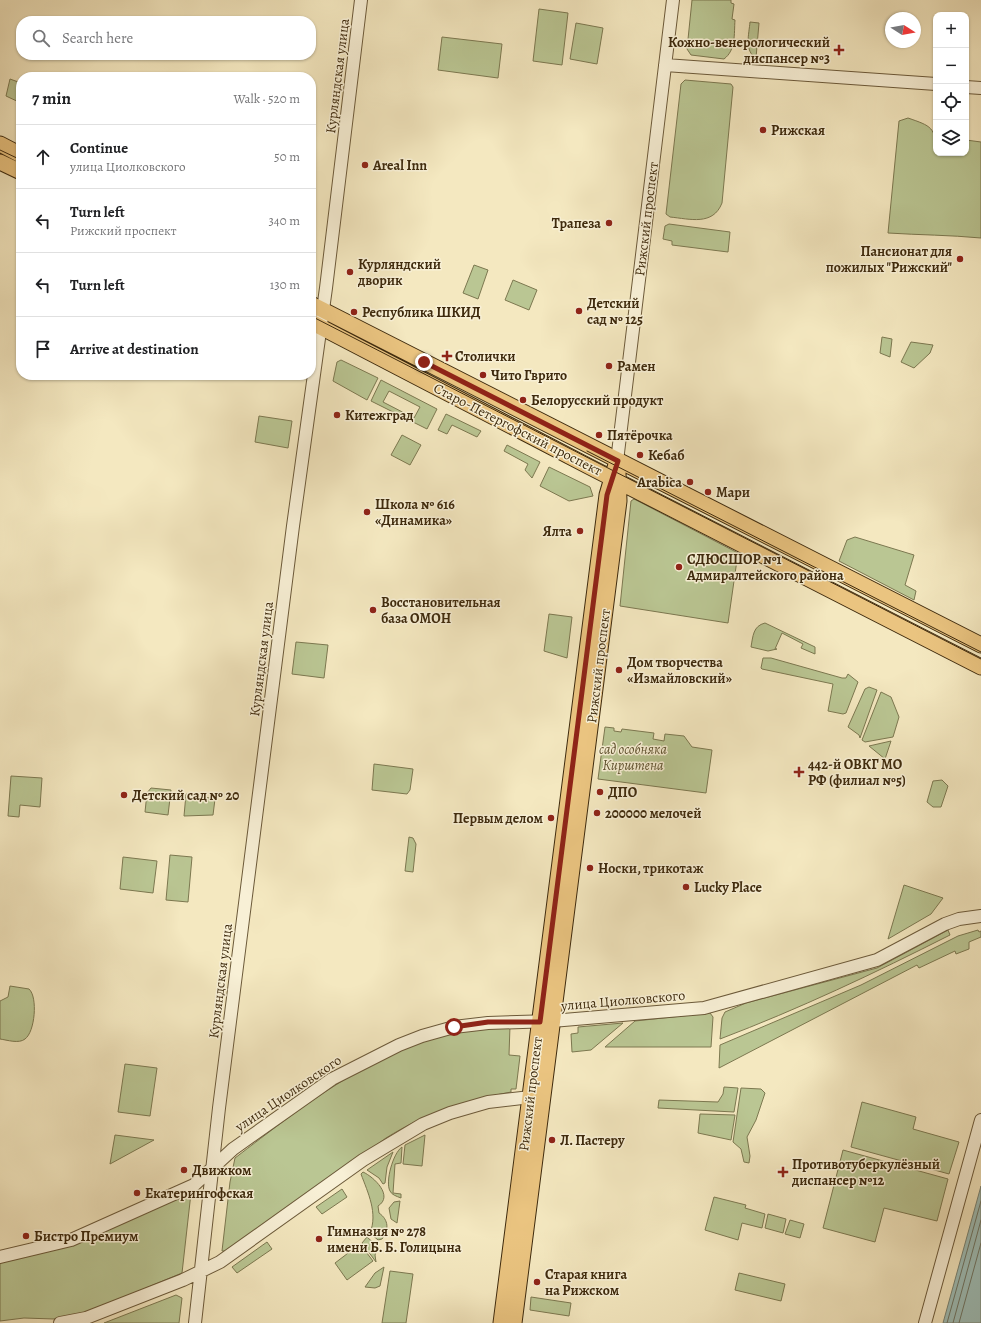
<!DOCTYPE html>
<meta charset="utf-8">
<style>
:root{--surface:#fff;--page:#f6f6f6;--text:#202124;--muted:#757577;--line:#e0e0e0}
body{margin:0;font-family:Alegreya,serif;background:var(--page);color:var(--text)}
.controls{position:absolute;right:12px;top:12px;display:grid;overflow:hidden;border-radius:8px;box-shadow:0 1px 3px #0004}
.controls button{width:36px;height:36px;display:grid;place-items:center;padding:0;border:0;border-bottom:1px solid var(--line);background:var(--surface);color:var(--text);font:20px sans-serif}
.compass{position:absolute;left:885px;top:12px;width:36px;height:36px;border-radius:50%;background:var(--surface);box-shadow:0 1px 3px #0004;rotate:101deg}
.stop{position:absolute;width:12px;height:12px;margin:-9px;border:3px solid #8f2418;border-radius:50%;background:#fff}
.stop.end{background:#8f2418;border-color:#fff;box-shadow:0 1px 4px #0008}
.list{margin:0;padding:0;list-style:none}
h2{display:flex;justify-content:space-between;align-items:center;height:52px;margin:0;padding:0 16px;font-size:17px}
h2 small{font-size:13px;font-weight:400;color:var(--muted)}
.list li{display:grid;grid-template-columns:26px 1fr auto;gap:12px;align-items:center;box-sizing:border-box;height:64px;padding:0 16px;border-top:1px solid var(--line)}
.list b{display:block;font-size:15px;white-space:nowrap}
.list p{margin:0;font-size:13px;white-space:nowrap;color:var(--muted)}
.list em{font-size:13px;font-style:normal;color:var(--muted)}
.icon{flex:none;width:22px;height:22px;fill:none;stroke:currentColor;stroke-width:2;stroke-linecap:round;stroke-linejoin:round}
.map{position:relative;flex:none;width:981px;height:1323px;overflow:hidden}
.search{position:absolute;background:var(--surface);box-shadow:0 1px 3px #0004;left:16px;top:16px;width:300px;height:44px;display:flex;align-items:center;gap:10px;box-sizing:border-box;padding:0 14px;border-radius:16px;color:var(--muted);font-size:15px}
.panel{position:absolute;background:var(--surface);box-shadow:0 1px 3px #0004;left:16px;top:72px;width:300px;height:308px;border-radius:16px}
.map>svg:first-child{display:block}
.green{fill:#bac693;stroke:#7c7850;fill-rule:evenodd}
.water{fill:#9ebfb9;stroke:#788374}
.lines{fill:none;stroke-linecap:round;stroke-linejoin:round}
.shore{stroke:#6e7463;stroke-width:1}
.minor-casing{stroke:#6c5a3a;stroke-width:14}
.major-casing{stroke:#3e2a0d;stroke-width:17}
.minor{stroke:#f8f0d6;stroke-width:12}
.major{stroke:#eac480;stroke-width:15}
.tram{stroke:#3e2a0d;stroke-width:1}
.route{stroke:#8f2418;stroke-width:5}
.poi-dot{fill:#8f2418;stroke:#f8f0d6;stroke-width:1.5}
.labels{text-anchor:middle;stroke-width:3;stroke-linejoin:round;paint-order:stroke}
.poi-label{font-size:14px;font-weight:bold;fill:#3e2a0d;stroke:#f8f0d6;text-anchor:start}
.street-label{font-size:14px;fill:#3e2a0d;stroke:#f8f0d6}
.park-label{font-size:14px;font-style:italic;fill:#5d512e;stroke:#f8f0d6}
</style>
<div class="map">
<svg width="981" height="1323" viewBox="0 0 981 1323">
<rect width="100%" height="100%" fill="#f4e8c0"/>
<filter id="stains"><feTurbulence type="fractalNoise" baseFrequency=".005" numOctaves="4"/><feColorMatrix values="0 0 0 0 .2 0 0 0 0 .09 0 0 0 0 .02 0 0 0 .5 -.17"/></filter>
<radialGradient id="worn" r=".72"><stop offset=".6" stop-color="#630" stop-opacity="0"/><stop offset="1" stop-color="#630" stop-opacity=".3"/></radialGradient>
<path class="green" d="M692,0H731V3L734,4L732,19L735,20C734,34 736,50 724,59L691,55L687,49Z
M539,9L568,13L562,65L533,61Z
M750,22L759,23L756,58C744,51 749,34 750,22Z
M576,23L603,28L597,64L570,59Z
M442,37L502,44L498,78L438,70Z
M10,79L21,83V103L6,96Z
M685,80L731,84L733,87L722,203C713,226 690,219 670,217L666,214L681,84Z
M908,118C931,126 936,127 936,153H966V140L981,142V238C950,235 919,235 888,233L899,121Z
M669,224L730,232L728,252L672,245V241L663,239L665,226Z
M474,265L488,270L478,299L463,293Z
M513,280L537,290L529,310L505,300Z
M882,337L892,339L890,357L880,353Z
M911,342L933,345L930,353L914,368L901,362Z
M341,360L378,378L367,400L333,381L337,362Z
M381,380L437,409L427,429L371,401ZM389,391L420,407L414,418L383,402Z
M446,414L481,431L477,437L452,425L447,434L438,430Z
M259,416L292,421L288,448L255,442Z
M402,435L421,445L410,465L391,455Z
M507,445L540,462L532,478L525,470L528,464L504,451Z
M549,467L590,487L593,496L569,501L540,486Z
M634,499L738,553L728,623L620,606L631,501Z
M855,537L914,555L905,585L916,591L914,600L839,561L847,540Z
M549,614L572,617L567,658L544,651Z
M765,623L815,647V654L801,648L803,644L782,633L775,649H777L768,651L751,647C753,636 753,626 765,623Z
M296,642L328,645L324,678L292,674Z
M763,658H771L842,678H846L848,674L858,682L846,713L843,714L828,711L833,684L762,669L761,668Z
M869,687L877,690L860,738L859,735L848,727L865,689Z
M881,692L891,697L899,717L893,737L865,742L862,740Z
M605,727L614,728V731L621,732L622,729L654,733L653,739L664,741L665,734L684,736L692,747L712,750L706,793L598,779Z
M891,741L885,759L869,746Z
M374,764L413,769L410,790L407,794L372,790Z
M11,776L42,778L40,807L20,805L19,817L8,816Z
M942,780L948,786L941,807H933L927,802L933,781Z
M151,788L171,790L168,815L145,812L147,793Z
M186,794L215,799L213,815L184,816Z
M409,837L413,838L416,844L413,872L405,871Z
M170,855L192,857L188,902L166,900Z
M123,857L157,861L153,893L120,889Z
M904,885L943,898L931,914L888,939Z
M948,930L950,935C875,973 799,1009 720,1039L722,1018L725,1012L746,1003L877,968Z
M978,930L979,932L981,931V937L969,942V949L956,954L955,951L919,968L917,965L719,1068L720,1045L861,985L958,936Z
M10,986L29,989C38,997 35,1032 25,1039C19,1044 7,1040 0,1039V1001L8,997Z
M710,1013L713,1017L711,1047H605L635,1021Z
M623,1023L591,1050L572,1052L571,1034L578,1033V1027Z
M510,1026L509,1055L520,1056L516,1089H511V1092C464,1101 426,1113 386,1138L229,1251H222L230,1182L235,1158C303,1106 373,1050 459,1031C475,1028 493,1028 510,1026Z
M125,1064L157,1068L150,1116L118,1112Z
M724,1087L738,1088L734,1112L658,1108L659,1100L718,1102L723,1094Z
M741,1088L761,1089L765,1093L756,1120L747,1137L750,1156L749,1163L744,1162L741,1149L733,1142Z
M862,1102L916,1117L913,1129L959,1142L949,1174L851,1147Z
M700,1114L735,1115L731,1140L698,1133Z
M115,1135L154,1140L110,1164Z
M425,1135L422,1166L403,1164L405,1145Z
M402,1147L401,1163L395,1164L393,1193L401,1194V1198C396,1196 392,1195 390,1191C385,1182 393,1153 402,1147Z
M843,1150L948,1179L937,1221L884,1208L875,1242L823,1228Z
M393,1152L387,1167L385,1183L383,1184L379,1178L367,1170Z
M363,1172C374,1177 394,1196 378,1206L379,1213C389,1220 389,1230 382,1239L378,1240L370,1233C378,1213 368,1193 361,1174Z
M342,1189L347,1197L322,1214L316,1207Z
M188,1192L191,1193L182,1273L88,1312L54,1319L24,1318L0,1321V1262Z
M714,1197L746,1205L745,1208L765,1214L762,1228L742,1223L738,1240L705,1230Z
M400,1201L397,1223L391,1219L389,1208L394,1202Z
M768,1214L786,1219L783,1233L765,1228Z
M790,1220L804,1224L800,1238L785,1234Z
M367,1237L378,1247L375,1255L376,1262L362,1243Z
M267,1242L272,1249L237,1273L232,1267Z
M360,1244L373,1261L347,1280L335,1263Z
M384,1267L380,1286L375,1288L365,1287L375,1273Z
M390,1271L413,1274L406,1323H382Z
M739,1273L785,1284L781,1301L735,1290Z
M176,1295L182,1298L179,1323H104Z
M531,1297L571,1303L569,1316L530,1310Z"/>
<path class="water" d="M981,1186V1323H943Z"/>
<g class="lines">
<path class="shore" d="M947,1323L981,1201
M953,1323L981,1220
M959,1323L981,1243"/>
<g class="minor-casing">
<path id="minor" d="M665,65L936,84
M966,87L981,88
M617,461L673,0
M0,1257L71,1240L194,1185L233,1149L332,1079L399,1045L422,1036L454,1027L488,1023L552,1021L704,1008L877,960L945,924L959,919L981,916
M60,1323L86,1318L183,1280L220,1262L363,1160L423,1124L450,1113L488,1102L539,1096
M195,1323L219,1108L293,526L326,288L361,0
M925,1323L981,1120"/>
</g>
<g class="major-casing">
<path id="major" d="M0,144L21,155
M0,162L21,172
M311,304L981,645
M311,322L590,467L981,667
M501,1323L607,495L617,461
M514,1323L619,501L618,473"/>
</g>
<use href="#minor" class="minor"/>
<use href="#major" class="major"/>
<path class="tram" d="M0,150L21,160
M311,316L981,659
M587,451L981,652"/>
</g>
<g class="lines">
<path class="route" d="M424,362L618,461L607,495L540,1022H488L454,1027"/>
</g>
<g class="poi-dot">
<path d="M837 44h4v4h4v4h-4v4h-4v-4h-4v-4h4z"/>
<circle cx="763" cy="130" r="4"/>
<circle cx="365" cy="165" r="4"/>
<circle cx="609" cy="223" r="4"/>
<circle cx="960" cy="259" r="4"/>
<circle cx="350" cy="272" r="4"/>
<circle cx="579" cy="311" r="4"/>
<circle cx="354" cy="312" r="4"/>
<path d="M445 350h4v4h4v4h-4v4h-4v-4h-4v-4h4z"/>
<circle cx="609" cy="366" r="4"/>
<circle cx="483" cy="375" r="4"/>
<circle cx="523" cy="400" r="4"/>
<circle cx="337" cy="415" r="4"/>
<circle cx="599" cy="435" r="4"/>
<circle cx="640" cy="455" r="4"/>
<circle cx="690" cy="482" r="4"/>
<circle cx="708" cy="492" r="4"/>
<circle cx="367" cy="512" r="4"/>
<circle cx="580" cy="531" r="4"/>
<circle cx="679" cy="567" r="4"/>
<circle cx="373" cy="610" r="4"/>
<circle cx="619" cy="670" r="4"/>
<path d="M797 766h4v4h4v4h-4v4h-4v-4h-4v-4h4z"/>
<circle cx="600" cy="792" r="4"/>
<circle cx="124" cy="795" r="4"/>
<circle cx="597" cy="813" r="4"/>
<circle cx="551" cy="818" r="4"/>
<circle cx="590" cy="868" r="4"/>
<circle cx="686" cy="887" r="4"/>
<circle cx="552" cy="1140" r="4"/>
<circle cx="184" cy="1170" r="4"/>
<path d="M781 1166h4v4h4v4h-4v4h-4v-4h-4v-4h4z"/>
<circle cx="137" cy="1193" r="4"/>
<circle cx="26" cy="1236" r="4"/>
<circle cx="319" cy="1239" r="4"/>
<circle cx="537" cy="1282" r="4"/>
</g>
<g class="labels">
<g class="poi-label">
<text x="830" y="47" text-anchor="end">Кожно-венерологический<tspan x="830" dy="16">диспансер №3</tspan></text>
<text x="771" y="135">Рижская</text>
<text x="373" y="170">Areal Inn</text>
<text x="601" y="228" text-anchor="end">Трапеза</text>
<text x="952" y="256" text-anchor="end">Пансионат для<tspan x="952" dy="16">пожилых "Рижский"</tspan></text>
<text x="358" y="269">Курляндский<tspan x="358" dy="16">дворик</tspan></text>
<text x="587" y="308">Детский<tspan x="587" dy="16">сад № 125</tspan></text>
<text x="362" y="317">Республика ШКИД</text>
<text x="455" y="361">Столички</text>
<text x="617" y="371">Рамен</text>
<text x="491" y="380">Чито Гврито</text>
<text x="531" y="405">Белорусский продукт</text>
<text x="345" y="420">Китежград</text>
<text x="607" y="440">Пятёрочка</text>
<text x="648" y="460">Кебаб</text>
<text x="682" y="487" text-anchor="end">Arabica</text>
<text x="716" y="497">Мари</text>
<text x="375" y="509">Школа № 616<tspan x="375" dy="16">«Динамика»</tspan></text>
<text x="572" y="536" text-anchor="end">Ялта</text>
<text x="687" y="564">СДЮСШОР №1<tspan x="687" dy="16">Адмиралтейского района</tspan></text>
<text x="381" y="607">Восстановительная<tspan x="381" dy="16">база ОМОН</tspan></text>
<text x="627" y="667">Дом творчества<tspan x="627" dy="16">«Измайловский»</tspan></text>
<text x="808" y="769">442-й ОВКГ МО<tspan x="808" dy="16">РФ (филиал №5)</tspan></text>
<text x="608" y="797">ДПО</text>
<text x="132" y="800">Детский сад № 20</text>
<text x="605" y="818">200000 мелочей</text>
<text x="543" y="823" text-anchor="end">Первым делом</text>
<text x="598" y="873">Носки, трикотаж</text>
<text x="694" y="892">Lucky Place</text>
<text x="560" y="1145">Л. Пастеру</text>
<text x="792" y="1169">Противотуберкулёзный<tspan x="792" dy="16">диспансер №12</tspan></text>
<text x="192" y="1175">Движком</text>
<text x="145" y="1198">Екатерингофская</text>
<text x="327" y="1236">Гимназия № 278<tspan x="327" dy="16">имени Б. Б. Голицына</tspan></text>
<text x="34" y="1241">Бистро Премиум</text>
<text x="545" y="1279">Старая книга<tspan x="545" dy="16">на Рижском</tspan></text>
</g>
<g class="street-label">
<text transform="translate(337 76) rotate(-83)" y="5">Курляндская улица</text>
<text transform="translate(646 219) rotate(-83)" y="5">Рижский проспект</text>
<text transform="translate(518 429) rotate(27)" y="5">Старо-Петергофский проспект</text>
<text transform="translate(261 659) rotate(-83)" y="5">Курляндская улица</text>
<text transform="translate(598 666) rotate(-83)" y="5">Рижский проспект</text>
<text transform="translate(220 981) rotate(-83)" y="5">Курляндская улица</text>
<text transform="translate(623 1000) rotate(-5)" y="5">улица Циолковского</text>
<text transform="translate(288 1093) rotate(-34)" y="5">улица Циолковского</text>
<text transform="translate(530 1094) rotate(-83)" y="5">Рижский проспект</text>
</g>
<g class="park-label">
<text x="633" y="754">сад особняка<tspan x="633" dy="16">Кирштена</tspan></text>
</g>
</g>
<rect width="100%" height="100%" filter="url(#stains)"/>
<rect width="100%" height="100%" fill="url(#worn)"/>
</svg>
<div class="controls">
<button>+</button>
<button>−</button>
<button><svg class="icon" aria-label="locate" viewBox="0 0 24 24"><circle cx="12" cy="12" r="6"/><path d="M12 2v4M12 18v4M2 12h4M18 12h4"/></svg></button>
<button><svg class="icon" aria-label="layers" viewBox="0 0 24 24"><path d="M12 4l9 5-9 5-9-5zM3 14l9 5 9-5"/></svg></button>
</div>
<svg class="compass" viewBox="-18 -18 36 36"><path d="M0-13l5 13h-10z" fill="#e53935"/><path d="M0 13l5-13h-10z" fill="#757577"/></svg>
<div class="stop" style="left:454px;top:1027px"></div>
<div class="stop end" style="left:424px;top:362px"></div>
<div class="search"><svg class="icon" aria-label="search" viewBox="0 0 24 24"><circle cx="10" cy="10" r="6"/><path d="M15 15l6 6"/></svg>Search here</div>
<section class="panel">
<h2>7 min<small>Walk · 520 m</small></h2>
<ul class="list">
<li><svg class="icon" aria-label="ahead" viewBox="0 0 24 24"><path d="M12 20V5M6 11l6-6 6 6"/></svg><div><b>Continue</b><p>улица Циолковского</p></div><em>50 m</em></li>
<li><svg class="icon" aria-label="left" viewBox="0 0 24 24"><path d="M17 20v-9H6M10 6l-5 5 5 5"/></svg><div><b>Turn left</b><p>Рижский проспект</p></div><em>340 m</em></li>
<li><svg class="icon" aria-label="left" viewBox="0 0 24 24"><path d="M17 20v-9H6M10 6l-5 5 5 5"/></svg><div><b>Turn left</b></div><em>130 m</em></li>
<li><svg class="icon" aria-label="arrive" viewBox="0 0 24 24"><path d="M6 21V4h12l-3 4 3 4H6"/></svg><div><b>Arrive at destination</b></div></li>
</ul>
</section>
</div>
